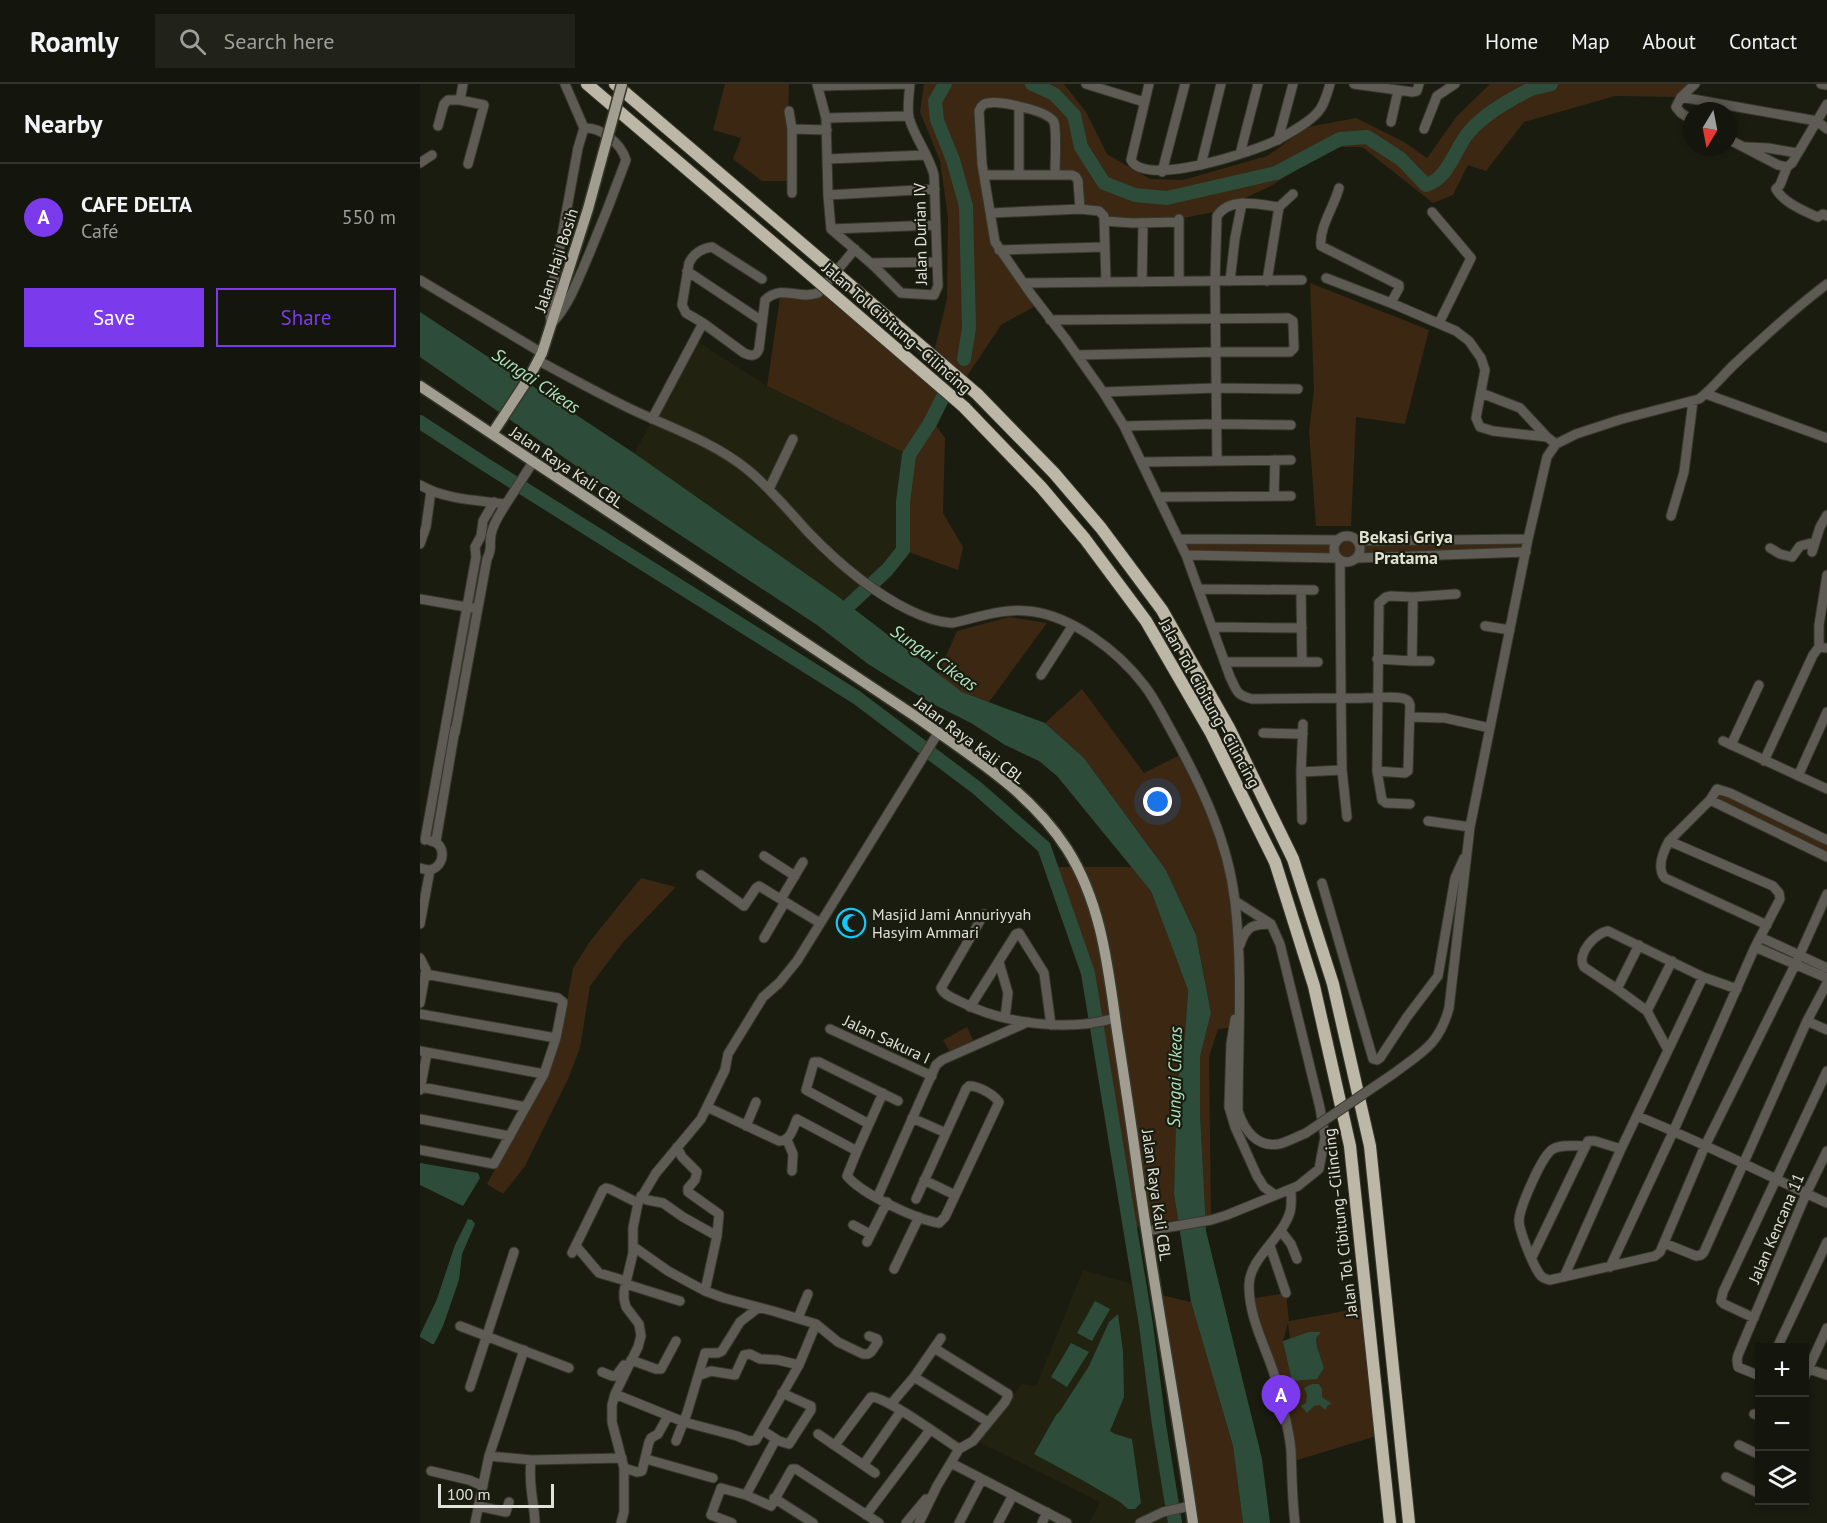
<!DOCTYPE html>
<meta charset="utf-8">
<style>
:root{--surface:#14150c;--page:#21221a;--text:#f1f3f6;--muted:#9d9f9d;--line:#33342d;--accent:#7c3aed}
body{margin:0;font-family:"PT Sans",sans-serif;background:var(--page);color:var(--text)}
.controls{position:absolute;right:18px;bottom:18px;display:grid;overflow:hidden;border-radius:0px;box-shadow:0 3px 9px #0003}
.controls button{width:54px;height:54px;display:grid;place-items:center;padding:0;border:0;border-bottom:2px solid var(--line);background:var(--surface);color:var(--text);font:30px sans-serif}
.compass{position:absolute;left:1263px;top:18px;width:54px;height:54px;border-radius:50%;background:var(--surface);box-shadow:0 3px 9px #0003;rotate:190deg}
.scale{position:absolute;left:18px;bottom:15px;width:116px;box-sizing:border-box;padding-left:6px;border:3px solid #e0e1d9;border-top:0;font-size:16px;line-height:21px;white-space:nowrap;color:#e0e1d9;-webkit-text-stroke:4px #1b1c10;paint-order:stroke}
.you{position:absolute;left:738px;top:718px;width:21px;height:21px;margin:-15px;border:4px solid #fff;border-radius:50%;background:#1a73e8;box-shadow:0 0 0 9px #1a73e833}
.badge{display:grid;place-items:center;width:39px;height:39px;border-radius:50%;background:var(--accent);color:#fff;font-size:20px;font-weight:700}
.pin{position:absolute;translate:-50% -50px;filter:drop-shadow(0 2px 3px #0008)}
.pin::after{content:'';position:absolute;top:32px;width:21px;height:18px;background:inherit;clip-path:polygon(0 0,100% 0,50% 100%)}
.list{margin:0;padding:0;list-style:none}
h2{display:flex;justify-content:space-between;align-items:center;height:78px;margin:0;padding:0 24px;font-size:26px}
h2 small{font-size:20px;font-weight:400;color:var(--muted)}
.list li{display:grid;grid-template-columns:39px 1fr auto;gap:18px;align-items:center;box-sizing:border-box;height:108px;padding:0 24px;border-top:2px solid var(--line)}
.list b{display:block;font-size:22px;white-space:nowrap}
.list p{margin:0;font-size:20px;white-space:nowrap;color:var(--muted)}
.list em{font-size:20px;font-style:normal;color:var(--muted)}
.actions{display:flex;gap:12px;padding:18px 24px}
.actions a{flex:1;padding:14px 0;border:2px solid var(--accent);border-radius:0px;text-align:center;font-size:21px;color:var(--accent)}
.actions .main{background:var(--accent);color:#fff}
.icon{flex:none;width:33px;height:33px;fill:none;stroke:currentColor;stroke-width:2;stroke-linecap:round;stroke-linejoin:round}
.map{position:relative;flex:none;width:1407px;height:1439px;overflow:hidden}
header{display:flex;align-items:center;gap:36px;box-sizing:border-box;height:84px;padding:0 30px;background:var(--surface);border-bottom:2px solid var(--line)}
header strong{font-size:28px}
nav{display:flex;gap:33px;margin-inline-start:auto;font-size:21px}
.search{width:420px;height:54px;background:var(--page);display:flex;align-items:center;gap:15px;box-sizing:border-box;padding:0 21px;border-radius:0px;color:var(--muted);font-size:22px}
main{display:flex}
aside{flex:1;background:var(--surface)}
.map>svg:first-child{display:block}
.built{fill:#212210}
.green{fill:#3b2712;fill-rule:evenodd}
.water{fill:#2e4c3a}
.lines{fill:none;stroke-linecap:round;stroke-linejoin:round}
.river{stroke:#2e4c3a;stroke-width:14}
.minor-casing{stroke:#37382c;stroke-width:11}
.major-casing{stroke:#37382c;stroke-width:13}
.highway-casing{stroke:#37382c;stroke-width:14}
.minor{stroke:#5e5b55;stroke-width:9}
.major{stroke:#a29d91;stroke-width:10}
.highway{stroke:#bdb7a8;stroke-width:12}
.minor-bridge-casing{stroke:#37382c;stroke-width:11;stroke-linecap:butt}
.major-bridge-casing{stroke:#37382c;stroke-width:13;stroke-linecap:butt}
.highway-bridge-casing{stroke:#37382c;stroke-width:14;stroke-linecap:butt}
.minor-bridge{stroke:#5e5b55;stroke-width:9}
.major-bridge{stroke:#a29d91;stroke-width:10}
.highway-bridge{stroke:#bdb7a8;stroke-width:12}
.labels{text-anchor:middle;stroke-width:4.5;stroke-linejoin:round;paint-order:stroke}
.street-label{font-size:16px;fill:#e0e1d9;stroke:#1b1c10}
.poi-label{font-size:16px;fill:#e0e1d9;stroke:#1b1c10;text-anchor:start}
.water-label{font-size:18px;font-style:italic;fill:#abe4bf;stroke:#1b1c10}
.neighbourhood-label{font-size:18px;font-weight:bold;fill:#e1e3d2;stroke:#1b1c10}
</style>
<header>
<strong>Roamly</strong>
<div class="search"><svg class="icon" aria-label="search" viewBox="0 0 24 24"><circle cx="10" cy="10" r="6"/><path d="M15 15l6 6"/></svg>Search here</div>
<nav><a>Home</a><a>Map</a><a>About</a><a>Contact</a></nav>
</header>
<main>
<aside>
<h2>Nearby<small></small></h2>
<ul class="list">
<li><span class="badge">A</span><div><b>CAFE DELTA</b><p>Café</p></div><em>550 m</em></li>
</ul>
<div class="actions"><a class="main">Save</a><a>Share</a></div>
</aside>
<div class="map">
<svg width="1407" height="1439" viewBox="0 0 1407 1439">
<rect width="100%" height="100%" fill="#1b1c10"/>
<path class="built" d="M278,258L347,302L489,371L483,418V466L466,487L429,522L214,369Z
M663,1186L719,1202L755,1439H669L680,1418L557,1357L602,1300L616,1302Z"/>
<path class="green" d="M305,0H369L367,97H342L313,75L321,54L293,46Z
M504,0H644L666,28L687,70L730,95L763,96L847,72L888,43L936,34L984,58L1007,74L1037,32L1070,0H1275L1261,13L1195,12L1104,38L1066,87L1048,81L1033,111L1013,119L942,63H913L849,103L794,128L759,135L758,138L684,132L660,125L658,97L635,90L634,39L599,23H561L572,149L617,221L581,241L543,298L513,272L527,215L528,133L520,77L500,28Z
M890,199L1009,246L985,340L936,333L931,442H896L889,347L894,306Z
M404,203L526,307L512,336L525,354L523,429L543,463L538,486L483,466V418L489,371L347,302L361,207L389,212Z
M926,451L936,455H1108L1106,468L937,474L929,478L766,471L758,455L919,454Z
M589,533L627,539L569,618L542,608L518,590L537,547Z
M662,605L724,689L764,669L805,768L820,896L814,943L798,945L789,973L791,1132L785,1133L780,1028V973L791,929L776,851L746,786L664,674L625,639Z
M1297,705L1407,756V773L1290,716Z
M634,783H713L731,807L768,906L765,952L757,1004L754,1110L758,1136L732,1139L709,1145L671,903L658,842Z
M221,794L256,803L203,858L170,902L160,964L148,995L105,1082L83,1110L67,1100L126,994L141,951L153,884L171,856Z
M547,943L553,956L530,968L523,956Z
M866,1209L869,1237L947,1223L960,1351L874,1377L830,1215ZM868,1239L870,1255L896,1254L897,1263L904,1284L863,1257Z
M737,1210L771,1218L813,1362L823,1439H771Z"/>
<path class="water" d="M0,228L214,369L416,511L542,608L625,639L664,674L746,786L776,851L791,929L780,973V1028L786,1147L842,1375L850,1439H823L813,1362L771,1218L754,1110L757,1002L765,952L768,906L731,807L637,692L619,677L585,661L551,639L509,618L448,580L397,541L169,391L0,273Z
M0,1079L58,1089L60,1094L43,1122L0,1101Z
M48,1135L52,1136L55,1140L42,1170L39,1196L23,1242L14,1260H12L0,1253V1251L17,1215L35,1161Z
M675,1217L690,1225L672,1257L657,1249Z
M698,1230L703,1267L704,1313L690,1347L695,1350L712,1355L721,1419L715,1425H708L700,1418L662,1396L614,1370L636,1331L640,1327L669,1282L689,1238Z
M889,1248H901L896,1254L897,1263L904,1284L897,1295L872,1297L863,1257Z
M651,1259L669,1268L647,1303L631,1293Z
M892,1300H899L902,1305V1313L912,1320L908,1321L905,1326L900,1321L894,1322L887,1329L881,1322L886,1319L887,1310L884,1304Z"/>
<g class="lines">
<path class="river" d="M525,0L515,17L517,36L533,76L546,122L549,244L544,275
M612,0L634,10L654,31L661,63L684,99L715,111L747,114L856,89L920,55L947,53L981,75L1006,101C1029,94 1035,64 1049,48C1063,31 1089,16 1109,6C1116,3 1124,2 1131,0
M0,338L63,379L436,613L557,704L624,763L668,889L726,1241L739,1341L755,1439
M425,525L467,486L483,466V418L489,371L510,339L526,307"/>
<g class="minor-casing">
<path id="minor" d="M397,0L406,34L408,111L411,145
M666,0L724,18
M729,0L711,76C726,104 836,67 859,55C870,49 889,38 897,29C904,22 907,10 910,0
M934,0L992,8L997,7L999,0
M1401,0L1407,1
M398,2L490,0
M1261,13L1397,37L1407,45
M40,16L64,21L48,80
M369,27L372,45V109
M406,34L489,32
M1272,36L1261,29L1256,23L1261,13L1275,0
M971,38L978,7
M18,42L24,20L28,16H40L43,0
M372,45L407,46
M1004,45L1017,12L1035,0
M1308,55L1358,81L1367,83L1372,79L1407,20
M858,56L873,0
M1326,63L1348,64L1377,69
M820,70L838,0
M407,75L506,71
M0,79L12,71
M781,81L801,0
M1367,83L1360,101L1356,105C1363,118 1382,126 1395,132L1398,133L1403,130L1407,132
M742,88L765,0
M599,89V23
M635,90C635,78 637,47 634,38C628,26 580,17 568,19C564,19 564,20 561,23L559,27L562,80L575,158L611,210L645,254L683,308L704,342L766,471L810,593C817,607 816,611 832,615L921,614L922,686L927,733
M565,91H652L656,93L658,97L660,125
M919,104C914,123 899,143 901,162L979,201V204L971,219
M408,111L515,105
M1012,128L1051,174L1019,239
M571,129L660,125L679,127L684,132L686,197
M759,135V197
M684,137L712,139L759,138
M411,145L454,182L481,209L514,211L518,202L514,91C509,71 495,54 489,34C487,24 489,10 490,0
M411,145L516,141
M579,166L684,163
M451,179L517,178
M267,187L342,237
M906,194L971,219L1036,247L1049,257L1061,274L1065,286L1056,334L1060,343L1073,347L1127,353L1136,360
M0,196L122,269
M810,197L815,154L822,119
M847,197L859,123L873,110
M722,198L723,139
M604,199L882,196
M630,236L868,234L873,237L874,264L870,268H797L657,271
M131,239L129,222L158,64L164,44L145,0
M132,239C149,221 157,198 167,175C181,142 194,109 206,76C201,59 181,43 164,44
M283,239L266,229L262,221L269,179C273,170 282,164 292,163L342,195
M119,277C151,294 183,312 215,327C254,345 295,359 328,386C350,404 369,427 388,448C418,479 450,507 489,526C503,533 516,538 532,539C556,534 583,524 608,527C651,531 698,567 724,601C735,615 743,632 752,648C781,701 808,756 815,818C823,887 818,957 818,1027C824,1046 837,1064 859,1060C868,1058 878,1052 886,1049
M683,308L796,304L878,305
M1061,309L1100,324L1127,353
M1286,310L1407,354
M232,335L283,239L324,269C331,272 336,273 339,265L345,216C362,200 379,216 398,209L435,165
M704,342L797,340L871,341
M797,376L795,197L797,132C810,112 840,121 859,123
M722,378L871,376
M0,401C26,416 56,416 86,420L113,378
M349,405L373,355
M854,412L855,376
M740,413L871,412
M1251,432L1264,388L1273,317
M914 465a13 13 0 1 1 26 0a13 13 0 1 1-26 0Z
M758,455L916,456
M938,457L1108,455
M0,460L6,443L11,407
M1350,464L1360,470L1372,473L1380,462L1395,458
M1392,468L1400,443L1407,431
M766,471L917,474
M937,474L1106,468
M920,477L921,614C934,616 979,610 987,616C989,617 989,619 990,621L988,687L985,689L957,687
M779,505L894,506
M881,506L882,578
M0,515L52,524
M1065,542L1090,546
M793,543L882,544
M1399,563V541L1407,491
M957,575L992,577L993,513
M992,577H1010
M805,578H898
M621,591L653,541
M990,633L1025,634L1070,644
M35,649L67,475C73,463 69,463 71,451C73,439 80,430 86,420
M843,649L883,650
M1303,657L1407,705
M1311,661L1339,601
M1344,677L1393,571L1399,563L1407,564
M881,688L922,686
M1378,692L1407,628
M1290,716L1407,773
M990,720L966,719L962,716L957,687L959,519L966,513L970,512L993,513L1036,510
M882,736L881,688L883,640
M1008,737L1050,743
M5,756L56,473L55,463L61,452L63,437L74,418
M16,757L35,645
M344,772L375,792
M0,784C3,785 7,786 10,786C26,782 26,759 11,757
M281,791L324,822L336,804L339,802L400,839
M902,799L953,975L957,976L960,974L987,933L1018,892L1035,794L1044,774
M361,815L383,778
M564,830L521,904C524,911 533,914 539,917C582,940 649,948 695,934
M0,840L10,786
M1347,841L1245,794C1236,784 1243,768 1249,757L1290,716L1297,705L1310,709L1407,756
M1340,853L1407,884
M344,854L365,818
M820,861C826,842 833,840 851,840
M1335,863L1407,894
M0,874L6,886L0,919
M579,878L588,909L585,934
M1197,905L1219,861
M550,923L596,850L599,849L624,889L631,941
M1227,927L1252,877
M0,930L136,954
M815,935L811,960L809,1023L815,1043L837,1092L844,1103L855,1111
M1387,937L1407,946
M410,945L512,992
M1248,966L1227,927L1197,905L1164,883C1156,870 1175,849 1188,847L1283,893L1317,905
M0,967L124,990
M973,990C1002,968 1019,961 1029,924L1050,743L1108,455L1127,373L1136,360L1156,350L1202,335L1279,315C1294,304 1305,288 1319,276C1347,250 1376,223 1407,200
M1,1003L106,1023
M0,1006L7,969
M463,1009L437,1067L427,1092C442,1110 495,1135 519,1139L525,1133L579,1018C573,1010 559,1002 549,1002L546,1005L496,1115
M287,1023L359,1057C371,1057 373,1044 377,1035L437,1067
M1217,1032C1282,1058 1344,1090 1407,1119
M492,1034L526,1049
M0,1035L90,1052
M449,1040L386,1006L394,978H399L478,1017
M326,1042L336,1018
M367,1056L373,1070L372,1087
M1166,1062C1156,1062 1142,1060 1133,1065C1122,1071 1100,1123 1099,1136C1099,1147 1114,1184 1121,1192C1124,1195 1126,1195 1130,1196L1235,1172L1240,1168L1285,1062L1375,881L1407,810
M257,1063L262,1073L277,1088L275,1096L268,1104V1108L299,1130L297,1152L285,1207
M0,1066L74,1080L124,990L136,954L143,918L138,914L5,890
M504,1096L535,1111
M871,1105C871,1113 872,1121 870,1128C862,1155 829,1174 829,1202C829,1238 850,1270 858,1303C863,1323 869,1345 871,1366C872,1390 872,1415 875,1439
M221,1112L227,1116L243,1119L263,1133L297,1152
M457,1114L516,981L522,976L608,938
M433,1141L450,1150
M727,1147L791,1136L807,1131L878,1102L899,1085L905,1053L900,1024L860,860L851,840L815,817
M861,1147L871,1160L877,1175
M447,1158L467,1118
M1244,1159L1276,1172L1281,1171L1284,1168L1387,937L1407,899
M156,1162L179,1189L206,1197
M850,1162L866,1209
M214,1163L248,1187L285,1207L304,1214L353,1227L396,1240L418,1258L443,1270H448L451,1268L458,1258L457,1255L449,1252
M152,1169L183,1106L186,1104L190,1105L218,1119
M1112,1173L1168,1057H1175L1201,1065
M1190,1183L1254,1046L1335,863L1360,815L1359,809L1353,802L1249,757
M474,1185L499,1133
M1144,1193L1201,1065L1283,893
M206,1200L260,1217
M378,1234L388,1210
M1334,1234L1304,1220L1301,1217L1303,1208L1407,987
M40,1242L149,1284
M1357,1264L1407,1158
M211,1276L236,1285H241L256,1257
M1389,1285L1407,1291
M182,1288L192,1292H196L204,1281
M278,1292L291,1287L315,1291L324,1271L330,1270L340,1275L358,1276L379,1281
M1340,1292L1318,1283L1317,1276L1318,1271L1386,1110L1407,1067
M494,1293L568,1338
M1384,1294L1407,1244
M50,1303L94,1168
M195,1310L264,1338L317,1352L329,1357L336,1356L379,1281L396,1240
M471,1320L494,1293L521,1254
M1334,1330L1340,1332
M342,1346L359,1357L369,1360L391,1326V1322L362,1309
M398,1350L455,1389
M256,1357L267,1329L285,1269H298L302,1267L320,1238L338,1224
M415,1361L451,1313C465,1312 524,1355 539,1365
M1319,1361L1340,1371
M69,1372L111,1376L202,1374
M226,1375L293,1394
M111,1376C108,1401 114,1416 115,1439
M531,1379L647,1439
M444,1380L481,1327
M204,1384L217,1388L222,1387L229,1358L231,1354L238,1350L248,1332
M11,1387L49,1396L63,1402
M1306,1393L1340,1410
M326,1411L356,1355
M354,1414L393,1439
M58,1422L86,1428L89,1418
M446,1431L510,1346
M55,1439L69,1372L104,1266
M201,1439L204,1428V1384L192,1338V1321L195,1310L218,1263L221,1252L219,1240L206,1223L204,1215V1207L213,1169V1144L218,1119L236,1089L281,1035L305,986L308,970L343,913L359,899L377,877L518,649
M312,1439L291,1431L301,1404L326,1411L351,1422L372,1385H376L459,1439
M486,1439L506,1415
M499,1439L517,1402L539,1365L553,1357L585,1318L588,1312V1310L514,1264
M539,1439L562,1395
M578,1439L593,1411
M622,1439L627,1428
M720,1439L743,1428L770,1422"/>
</g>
<g class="major-casing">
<path id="major" d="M0,302L495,632C549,671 610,707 647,765C682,820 688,884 697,947C705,999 713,1051 720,1104C736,1216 757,1327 773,1439
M72,350L110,292L122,269L168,125L186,59"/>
</g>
<g class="highway-casing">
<path id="highway" d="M167,0L392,192
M195,0L408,182
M557,310L634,389L681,444L742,526L809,644L873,775L913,900L950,1062L989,1439
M544,323L621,403L665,455L726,537L791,649L855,778L894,902L930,1062L970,1439"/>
</g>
<use href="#minor" class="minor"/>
<use href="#major" class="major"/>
<use href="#highway" class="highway"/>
<g class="minor-bridge-casing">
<path id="minor-bridge" d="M886,1049L973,990"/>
</g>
<g class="major-bridge-casing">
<path id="major-bridge" d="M186,59L202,0"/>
</g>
<g class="highway-bridge-casing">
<path id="highway-bridge" d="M408,182L557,310
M392,192L544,323"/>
</g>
<use href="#minor-bridge" class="minor-bridge"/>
<use href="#major-bridge" class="major-bridge"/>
<use href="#highway-bridge" class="highway-bridge"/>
</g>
<defs>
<g id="mosque-ring" transform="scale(1.5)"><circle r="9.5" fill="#1b1c10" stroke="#0fcafa" stroke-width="1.5"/><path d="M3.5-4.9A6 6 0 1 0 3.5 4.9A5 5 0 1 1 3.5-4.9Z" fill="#0fcafa"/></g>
</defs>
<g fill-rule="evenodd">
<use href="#mosque-ring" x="431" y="839"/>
</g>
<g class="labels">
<g class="street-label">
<text transform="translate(500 150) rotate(-91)" y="6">Jalan Durian IV</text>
<text transform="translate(136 176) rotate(-72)" y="6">Jalan Haji Bosih</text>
<text transform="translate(477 244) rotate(41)" y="6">Jalan Tol Cibitung–Cilincing</text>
<text transform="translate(147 383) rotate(34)" y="6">Jalan Raya Kali CBL</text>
<text transform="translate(790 619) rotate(61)" y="6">Jalan Tol Cibitung–Cilincing</text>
<text transform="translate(550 656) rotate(37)" y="6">Jalan Raya Kali CBL</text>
<text transform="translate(467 955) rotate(25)" y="6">Jalan Sakura I</text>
<text transform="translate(737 1111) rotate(82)" y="6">Jalan Raya Kali CBL</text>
<text transform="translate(920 1139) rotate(-97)" y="6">Jalan Tol Cibitung–Cilincing</text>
<text transform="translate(1356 1144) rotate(-67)" y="6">Jalan Kencana 11</text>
</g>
<g class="poi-label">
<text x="452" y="836">Masjid Jami Annuriyyah<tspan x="452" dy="18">Hasyim Ammari</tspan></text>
</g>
<g class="water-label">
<text transform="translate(116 297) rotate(34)" y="6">Sungai Cikeas</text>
<text transform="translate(514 574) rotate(35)" y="6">Sungai Cikeas</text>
<text transform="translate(755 993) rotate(-89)" y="6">Sungai Cikeas</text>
</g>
<g class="neighbourhood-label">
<text x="986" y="459">Bekasi Griya<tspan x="986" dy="21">Pratama</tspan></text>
</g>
</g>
</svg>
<div class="controls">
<button>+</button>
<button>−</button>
<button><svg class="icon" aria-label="layers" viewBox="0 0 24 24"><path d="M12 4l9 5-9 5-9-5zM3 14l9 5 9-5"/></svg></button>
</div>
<svg class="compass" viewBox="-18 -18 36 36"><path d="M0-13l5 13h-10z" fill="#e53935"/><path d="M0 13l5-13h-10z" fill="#9d9f9d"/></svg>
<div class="scale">100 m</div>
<div class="you"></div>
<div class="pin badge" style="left:861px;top:1341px">A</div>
</div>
</main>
